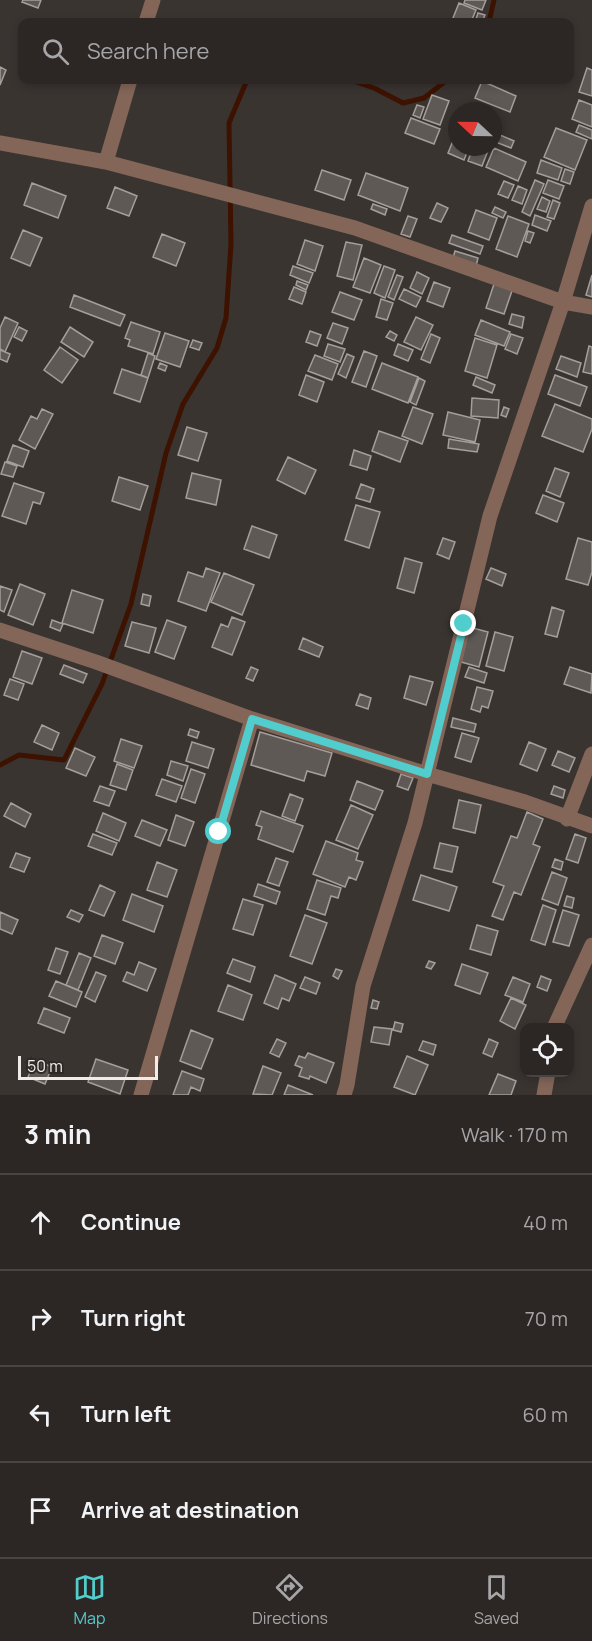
<!DOCTYPE html>
<meta charset="utf-8">
<style>
:root{--surface:#2c2725;--page:#342f2d;--text:#f1f3f6;--muted:#a6a5a7;--line:#484442;--accent:#52cdcd}
body{margin:0;font-family:Manrope,sans-serif;background:var(--page);color:var(--text)}
.controls{position:absolute;right:18px;bottom:18px;display:grid;overflow:hidden;border-radius:12px;box-shadow:0 3px 9px #0003}
.controls button{width:54px;height:54px;display:grid;place-items:center;padding:0;border:0;border-bottom:2px solid var(--line);background:var(--surface);color:var(--text);font:30px sans-serif}
.compass{position:absolute;left:448px;top:102px;width:54px;height:54px;border-radius:50%;background:var(--surface);box-shadow:0 3px 9px #0003;rotate:292deg}
.scale{position:absolute;left:18px;bottom:15px;width:140px;box-sizing:border-box;padding-left:6px;border:3px solid #f0ecea;border-top:0;font-size:16px;line-height:21px;white-space:nowrap;color:#f0ecea;-webkit-text-stroke:4px #302a27;paint-order:stroke}
.stop{position:absolute;width:18px;height:18px;margin:-14px;border:4px solid #52cdcd;border-radius:50%;background:#fff}
.stop.end{background:#52cdcd;border-color:#fff;box-shadow:0 2px 6px #0008}
.list{margin:0;padding:0;list-style:none}
h2{display:flex;justify-content:space-between;align-items:center;height:78px;margin:0;padding:0 24px;font-size:26px}
h2 small{font-size:20px;font-weight:400;color:var(--muted)}
.list li{display:grid;grid-template-columns:39px 1fr auto;gap:18px;align-items:center;box-sizing:border-box;height:96px;padding:0 24px;border-top:2px solid var(--line)}
.list b{display:block;font-size:22px;white-space:nowrap}
.list em{font-size:20px;font-style:normal;color:var(--muted)}
.icon{flex:none;width:33px;height:33px;fill:none;stroke:currentColor;stroke-width:2;stroke-linecap:round;stroke-linejoin:round}
.map{position:relative;flex:none;width:592px;height:1095px;overflow:hidden}
.search{position:absolute;background:var(--surface);box-shadow:0 3px 9px #0003;left:18px;right:18px;top:18px;height:66px;display:flex;align-items:center;gap:15px;box-sizing:border-box;padding:0 21px;border-radius:12px;color:var(--muted);font-size:22px}
.sheet{height:462px;background:var(--surface)}
nav{display:flex;justify-content:space-around;align-items:center;box-sizing:border-box;height:84px;border-top:2px solid var(--line);background:var(--surface);font-size:16px;color:var(--muted)}
nav a{display:grid;justify-items:center;gap:3px}
nav .on{color:var(--accent)}
.map>svg:first-child{display:block}
.lines{fill:none;stroke-linecap:round;stroke-linejoin:round}
.stream{stroke:#3e1200;stroke-width:5}
.building{fill:#5f5956;stroke:#a59e9b;stroke-width:1.5}
.minor{stroke:#846659;stroke-width:15}
.route{stroke:#52cdcd;stroke-width:8}
</style>
<div class="map">
<svg width="592" height="1095" viewBox="0 0 592 1095">
<rect width="100%" height="100%" fill="#3a3431"/>
<g class="lines">
<path class="stream" d="M489,22L494,0
M350,80L374,88L403,103L424,98L447,80
M0,765L19,755L64,760L102,684L131,604L166,453L183,404L217,348L226,318L231,244L229,123L247,80"/>
</g>
<path class="building" d="M23,0H41L38,8L22,2Z
M465,0H486L482,10L464,3Z
M459,3L476,10L471,22H465L453,18Z
M478,13L485,15L482,22H475Z
M0,67L6,70L0,85Z
M587,68L592,70V96L579,92Z
M482,81L516,96L510,112L475,98Z
M432,95L449,101L440,125L423,119Z
M579,100L592,105V127L572,119Z
M417,105L424,107L420,118L413,115Z
M479,106L492,111H477Z
M411,118L440,129L434,144L405,133Z
M579,125L592,130V139L576,132Z
M556,128L587,140L575,170L544,157Z
M493,132L514,141L511,148L493,141Z
M455,136L457,137V147H469L464,160L448,153Z
M473,147L489,148L482,166L468,161Z
M494,148L526,162L518,181L486,167Z
M541,160L562,168L558,180L537,173Z
M565,169L574,172L570,184L561,181Z
M322,170L351,180L344,200L315,190Z
M366,173L408,188L400,211L358,195Z
M535,180L544,184L530,216L522,212Z
M548,180L564,186L559,199L543,193Z
M504,181L514,185L508,198L498,194Z
M32,183L66,196L58,218L24,205Z
M518,186L527,190L522,204L512,200Z
M115,187L137,196L129,216L107,208Z
M542,197L550,201L546,212L537,209Z
M553,200L560,203L554,219L547,217Z
M437,203L448,208L441,222L430,218Z
M373,204L387,209L385,215L371,209Z
M495,207L506,212L503,218L492,213Z
M476,210L497,218L489,240L468,232Z
M535,215L551,221L547,231L532,225Z
M408,216L417,219L410,237L401,234Z
M508,216L529,224L517,257L496,249Z
M23,230L42,238L30,266L11,258Z
M528,231L534,233L530,243L525,241Z
M162,234L185,243L176,266L153,257Z
M452,235L483,246L480,254L449,243Z
M305,240L323,246L315,271L297,264Z
M346,242L362,245L353,280L337,276Z
M455,251L478,258L476,266L453,258Z
M364,258L381,265L370,293L353,287Z
M293,266L313,273L309,283L290,275Z
M384,266L395,270L385,298L374,293Z
M417,272L429,278L422,294L410,288Z
M397,275L403,277L394,300L388,297Z
M592,275V297L586,295Z
M297,281L308,285L306,290L296,285Z
M495,281L513,288L504,314L486,308Z
M434,282L450,288L443,307L427,301Z
M294,287L306,292L302,304L289,299Z
M404,289L421,297L416,307L399,299Z
M340,292L362,300L354,320L332,312Z
M74,295L125,315L120,326L70,307Z
M381,299L393,303L387,320L376,317Z
M512,314L524,317L522,328L509,324Z
M5,317L18,323L5,352L0,349V328Z
M416,317L433,325L421,350L404,342Z
M481,320L510,332L504,346L475,335Z
M131,322L160,332L153,354L128,346L130,340L125,338Z
M333,323L348,328L342,344L327,338Z
M19,327L27,331L22,341L14,337Z
M70,327L93,342L84,357L61,342Z
M310,331L321,335L317,346L306,342Z
M390,331L397,335L394,341L386,337Z
M165,333L189,341L180,367L156,359Z
M431,334L440,338L430,363L421,359Z
M511,334L523,338L517,354L505,349Z
M475,338L497,345L487,378L465,371Z
M193,340L202,343L199,350L190,347Z
M328,344L345,349L340,362L324,356Z
M398,344L413,350L408,361L394,355Z
M589,346L592,347V374L583,372Z
M60,347L78,360L62,383L44,370Z
M0,350L10,354L7,362L0,359Z
M364,351L377,356L366,387L352,382Z
M148,353L155,356L148,378L141,375Z
M347,354L354,357L346,378L338,374Z
M315,355L338,364L332,380L308,371Z
M561,356L581,363L577,377L556,369Z
M160,363L167,366L165,371L158,368Z
M382,363L418,377L408,403L372,389Z
M122,369L148,378L140,402L114,393Z
M306,375L324,382L317,402L299,395Z
M555,375L587,387L580,406L548,394Z
M476,377L495,385L492,393L473,385Z
M419,378L425,381L416,405L410,402Z
M472,398L499,400L498,418L471,416Z
M555,404L592,419V429L583,452L542,436Z
M413,407L433,414L422,444L402,436Z
M504,407L509,409L506,417L501,415Z
M42,409L53,414L35,449L19,440L31,416L37,419Z
M448,412L480,420L475,442L443,435Z
M187,427L207,433L198,461L178,455Z
M379,431L408,441L400,462L372,451Z
M449,439L479,444L477,452L448,448Z
M13,445L29,451L23,467L7,461Z
M354,450L371,456L367,470L350,465Z
M288,457L316,470L305,494L277,480Z
M5,462L17,466L13,477L1,474Z
M555,468L569,473L560,497L546,491Z
M192,473L221,480L216,505L186,498Z
M119,477L148,486L140,510L112,501Z
M14,483L44,493L40,504L33,502L26,524L2,516Z
M361,484L374,489L370,502L356,498Z
M543,495L564,503L557,522L536,513Z
M356,505L380,512L369,548L345,540Z
M252,526L277,535L269,558L244,549Z
M443,538L455,542L449,559L437,554Z
M578,538L592,542V572L588,585L566,579Z
M405,558L422,563L414,593L397,588Z
M206,568L220,573L206,611L178,601L188,572L203,577Z
M491,568L506,574L502,586L486,579Z
M224,573L254,585L242,615L211,602Z
M20,584L45,594L33,625L8,615Z
M0,586L12,590L4,612L0,610Z
M72,590L103,600L93,633L62,623Z
M143,594L151,596L149,606L141,604Z
M552,607L564,611L557,637L545,634Z
M232,617L245,622L232,655L212,647L221,624L228,627Z
M52,620L63,624L60,631L50,627Z
M167,620L186,627L174,659L155,652Z
M132,622L156,628L149,653L125,646Z
M469,627L488,632L479,667L461,662Z
M495,632L513,637L504,671L486,666Z
M303,638L323,647L319,657L299,649Z
M22,651L42,658L32,684L13,677Z
M64,665L87,674L83,683L60,674Z
M251,667L258,670L253,681L246,678Z
M469,667L487,673L484,683L465,677Z
M570,667L592,674L591,693L564,684Z
M410,676L433,682L426,705L404,698Z
M10,679L24,684L18,700L4,695Z
M477,687L493,691L488,708L482,706L480,712L471,709Z
M360,694L371,698L368,709L356,705Z
M453,718L476,724L474,732L451,727Z
M42,725L59,733L52,750L34,742Z
M190,729L199,732L197,738L188,735Z
M260,732L332,753L325,776L307,771L304,781L251,765Z
M462,733L479,738L471,762L455,757Z
M121,739L142,746L134,768L114,761Z
M192,742L214,749L208,768L186,761Z
M529,742L546,749L537,771L520,764Z
M75,748L95,757L86,776L66,768Z
M558,751L575,758L569,772L552,765Z
M171,761L188,766L183,781L167,775Z
M117,764L133,770L126,790L110,785Z
M191,769L205,774L195,803L181,798Z
M401,774L413,778L408,790L397,786Z
M162,779L182,786L176,802L156,795Z
M357,781L383,791L375,810L350,800Z
M100,786L115,791L109,806L94,801Z
M554,786L565,790L563,798L551,794Z
M290,794L303,799L295,821L282,816Z
M459,800L481,805L475,833L453,828Z
M11,803L31,814L25,827L4,816Z
M351,805L373,815L358,849L336,840Z
M261,811L303,826L293,852L258,839L262,827L256,825Z
M527,812L543,819L533,844L540,847L521,895L514,892L503,920L492,916L504,886L493,882L511,836L517,838Z
M103,813L126,823L119,841L96,831Z
M176,815L194,822L185,846L168,840Z
M142,820L167,830L160,846L135,836Z
M93,834L117,843L112,855L88,846Z
M575,834L586,838L578,863L566,859Z
M326,841L358,853L356,860L363,862L356,880L349,877L345,887L313,874Z
M440,843L458,847L452,872L434,868Z
M16,853L30,858L24,872L10,867Z
M276,858L288,862L279,886L267,882Z
M555,859L563,862L561,870L552,867Z
M157,862L177,870L167,897L147,890Z
M552,872L567,878L558,905L542,899Z
M421,875L457,887L449,911L413,900Z
M317,880L341,888L338,898L331,896L325,915L307,909Z
M258,884L280,892L276,904L254,896Z
M100,885L115,892L104,916L89,910Z
M132,894L163,906L154,932L123,920Z
M567,896L574,898L572,908L564,906Z
M243,899L263,905L253,935L233,929Z
M543,905L556,910L545,945L531,940Z
M71,910L83,915L79,922L67,917Z
M563,910L579,915L569,946L553,942Z
M0,912L18,920L12,934L0,929Z
M305,915L327,923L312,964L290,956Z
M477,925L498,931L491,955L470,949Z
M102,935L123,943L115,964L94,956Z
M56,948L68,952L60,974L48,970Z
M79,953L91,958L78,990L66,985Z
M233,959L255,967L250,982L227,973Z
M429,961L435,963L431,969L426,967Z
M139,962L156,969L147,991L123,981L127,972L134,975Z
M462,964L488,973L480,994L455,985Z
M336,969L342,971L338,979L333,976Z
M96,972L106,976L95,1002L85,997Z
M275,975L296,984L289,1001L282,998L278,1009L264,1003Z
M541,976L551,980L547,991L537,987Z
M305,977L320,983L316,994L300,988Z
M513,977L530,984L523,1002L505,995Z
M56,981L82,992L76,1007L49,996Z
M228,985L252,995L243,1020L218,1011Z
M511,998L526,1005L515,1029L500,1021Z
M373,1000L379,1002L377,1009L371,1008Z
M44,1008L70,1018L64,1033L38,1023Z
M395,1022L403,1024L401,1032L393,1030Z
M374,1027L392,1029L389,1045L371,1042Z
M191,1030L213,1039L201,1069L180,1061Z
M277,1039L286,1043L279,1057L270,1053Z
M489,1039L498,1043L492,1057L483,1053Z
M423,1041L436,1045L433,1055L419,1050Z
M308,1053L334,1063L326,1083L310,1076L309,1079L299,1076L302,1068L295,1065L299,1056L305,1058Z
M407,1056L428,1065L415,1095L394,1087Z
M96,1059L128,1070L120,1094L88,1082Z
M35,1060L52,1067L45,1084L28,1077Z
M263,1066L281,1073L272,1095L253,1094Z
M182,1071L204,1079L200,1091L191,1087L188,1095H173Z
M498,1074L516,1081L511,1095H489Z
M288,1085L313,1095H284Z"/>
<g class="lines">
<path class="minor" d="M146,22L153,0
M0,143L106,162L355,228L563,302L592,307
M106,162L130,80
M0,630L96,662L252,719L427,774L525,802L592,826
M567,819L592,754
M554,1028L592,945
M141,1095L252,719
M344,1095L347,1085L363,986L415,823L490,516L563,302L592,206
M544,1095L548,1072"/>
</g>
<g class="lines">
<path class="route" d="M219,832L252,719L427,774L464,624"/>
</g>
</svg>
<div class="controls">
<button><svg class="icon" aria-label="locate" viewBox="0 0 24 24"><circle cx="12" cy="12" r="6"/><path d="M12 2v4M12 18v4M2 12h4M18 12h4"/></svg></button>
</div>
<svg class="compass" viewBox="-18 -18 36 36"><path d="M0-13l5 13h-10z" fill="#e53935"/><path d="M0 13l5-13h-10z" fill="#a6a5a7"/></svg>
<div class="scale">50 m</div>
<div class="stop" style="left:219px;top:832px"></div>
<div class="stop end" style="left:464px;top:624px"></div>
<div class="search"><svg class="icon" aria-label="search" viewBox="0 0 24 24"><circle cx="10" cy="10" r="6"/><path d="M15 15l6 6"/></svg>Search here</div>
</div>
<section class="sheet">
<h2>3 min<small>Walk · 170 m</small></h2>
<ul class="list">
<li><svg class="icon" aria-label="ahead" viewBox="0 0 24 24"><path d="M12 20V5M6 11l6-6 6 6"/></svg><div><b>Continue</b></div><em>40 m</em></li>
<li><svg class="icon" aria-label="right" viewBox="0 0 24 24"><path d="M7 20v-9h11M14 6l5 5-5 5"/></svg><div><b>Turn right</b></div><em>70 m</em></li>
<li><svg class="icon" aria-label="left" viewBox="0 0 24 24"><path d="M17 20v-9H6M10 6l-5 5 5 5"/></svg><div><b>Turn left</b></div><em>60 m</em></li>
<li><svg class="icon" aria-label="arrive" viewBox="0 0 24 24"><path d="M6 21V4h12l-3 4 3 4H6"/></svg><div><b>Arrive at destination</b></div></li>
</ul>
</section>
<nav>
<a class="on"><svg class="icon" aria-label="map" viewBox="0 0 24 24"><path d="M3 6l6-2 6 2 6-2v14l-6 2-6-2-6 2zM9 4v14M15 6v14"/></svg>Map</a>
<a><svg class="icon" aria-label="directions" viewBox="0 0 24 24"><path d="M12 3l9 9-9 9-9-9zM9 14v-3h6M13 9l2 2-2 2"/></svg>Directions</a>
<a><svg class="icon" aria-label="saved" viewBox="0 0 24 24"><path d="M7 4h10v16l-5-4-5 4z"/></svg>Saved</a>
</nav>
